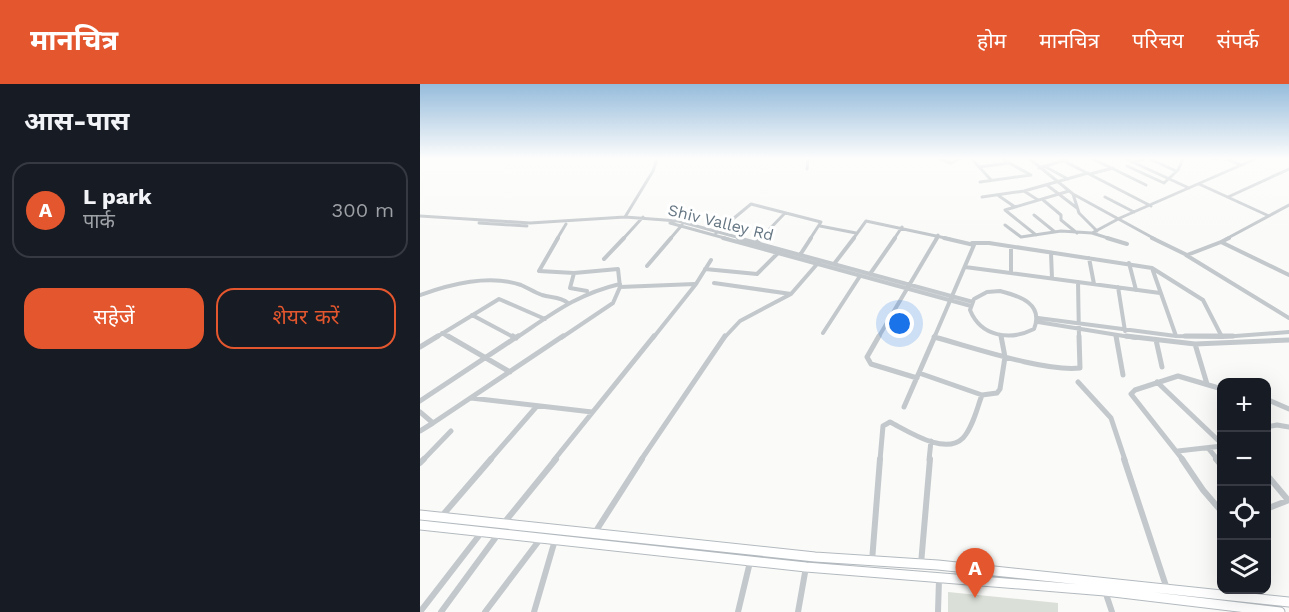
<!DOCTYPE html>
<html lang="hi">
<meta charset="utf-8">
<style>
:root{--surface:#171b24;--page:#20242c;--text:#f1f3f6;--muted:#9ea1a6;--line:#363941;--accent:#e4572e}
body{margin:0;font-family:"Work Sans","Noto Sans Devanagari",sans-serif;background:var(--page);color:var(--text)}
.controls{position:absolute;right:18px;bottom:18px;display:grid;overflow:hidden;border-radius:12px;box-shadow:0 6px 24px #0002}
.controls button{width:54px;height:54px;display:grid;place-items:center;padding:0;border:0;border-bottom:2px solid var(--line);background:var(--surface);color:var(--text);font:30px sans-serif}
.you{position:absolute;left:480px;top:240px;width:21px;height:21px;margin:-15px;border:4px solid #fff;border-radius:50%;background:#1a73e8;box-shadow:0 0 0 9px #1a73e833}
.badge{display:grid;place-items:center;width:39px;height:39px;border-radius:50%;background:var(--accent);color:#fff;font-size:20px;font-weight:700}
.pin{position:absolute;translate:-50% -50px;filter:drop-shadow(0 2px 3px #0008)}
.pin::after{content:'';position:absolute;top:32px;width:21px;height:18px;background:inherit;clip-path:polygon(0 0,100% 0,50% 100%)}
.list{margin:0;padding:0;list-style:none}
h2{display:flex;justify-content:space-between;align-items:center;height:78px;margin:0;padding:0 24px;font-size:26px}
h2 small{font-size:20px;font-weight:400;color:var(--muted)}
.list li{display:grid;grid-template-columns:39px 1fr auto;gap:18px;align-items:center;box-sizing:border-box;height:96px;margin:0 12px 12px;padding:0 12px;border:2px solid var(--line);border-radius:18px}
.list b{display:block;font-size:22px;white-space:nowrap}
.list p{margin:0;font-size:20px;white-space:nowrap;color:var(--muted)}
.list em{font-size:20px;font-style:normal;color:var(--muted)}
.actions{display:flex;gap:12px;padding:18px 24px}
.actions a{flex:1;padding:14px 0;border:2px solid var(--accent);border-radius:18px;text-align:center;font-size:21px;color:var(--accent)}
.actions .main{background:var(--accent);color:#fff}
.icon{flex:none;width:33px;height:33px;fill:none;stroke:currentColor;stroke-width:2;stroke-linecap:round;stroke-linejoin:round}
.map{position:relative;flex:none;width:869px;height:528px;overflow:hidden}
header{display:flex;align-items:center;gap:36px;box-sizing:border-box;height:84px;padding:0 30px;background:var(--accent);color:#fff}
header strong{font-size:28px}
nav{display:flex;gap:33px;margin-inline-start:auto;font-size:21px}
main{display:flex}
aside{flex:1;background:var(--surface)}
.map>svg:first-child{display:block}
.green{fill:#dadfd7}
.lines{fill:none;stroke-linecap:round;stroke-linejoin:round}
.secondary-casing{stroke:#b3babf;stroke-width:11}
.street-far3{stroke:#c3c8cc;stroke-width:3}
.street-far2{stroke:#c3c8cc;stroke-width:4}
.street-far1{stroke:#c3c8cc;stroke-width:5}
.street{stroke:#c3c8cc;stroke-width:6}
.secondary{stroke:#fff;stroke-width:9}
.labels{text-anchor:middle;stroke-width:6;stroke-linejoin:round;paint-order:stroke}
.far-street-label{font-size:16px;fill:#657683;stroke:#fff}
</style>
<header>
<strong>मानचित्र</strong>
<nav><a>होम</a><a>मानचित्र</a><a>परिचय</a><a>संपर्क</a></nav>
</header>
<main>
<aside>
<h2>आस-पास<small></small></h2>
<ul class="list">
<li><span class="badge">A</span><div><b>L park</b><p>पार्क</p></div><em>300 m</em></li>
</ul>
<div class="actions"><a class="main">सहेजें</a><a>शेयर करें</a></div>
</aside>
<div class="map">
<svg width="869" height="528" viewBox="0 0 869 528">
<rect width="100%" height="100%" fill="#fafaf8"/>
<path class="green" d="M528,508L638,519V528H528Z"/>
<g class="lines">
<g class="secondary-casing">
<path id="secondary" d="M0,431L395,473L518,481L869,518
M0,441L386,483L685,507L860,528"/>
</g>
<path class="street-far3" d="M519,75L531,79L540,75
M552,75L571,96
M610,75L653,110L735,155
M640,75L731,122
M673,75L726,101
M706,75L769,104
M730,75L756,87
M790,75H798
M807,75L821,81
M713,78L724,75
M624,82L648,95
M707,82L744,99L758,86L763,75
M559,83L589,79
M619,84L648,75
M387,85L388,75
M670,90L693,84
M560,98L611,91L582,75
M779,100L849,132
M627,101L657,124
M604,107L618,116
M653,110L659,129L677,147
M579,112L595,123
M562,113L604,107L668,89
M685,113L714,128
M808,113L869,85
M622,115L641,131V136L657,149
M614,131L635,148
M0,132L110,139L205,133L258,137L324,155
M205,133L233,87L237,75
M59,139L107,142
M250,139L308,155
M585,141L601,153L641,147L672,149L700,134L835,75
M400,142L436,149
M296,149L331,120L401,138L390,155
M672,149L691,155
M616,151L585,126L649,107
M137,155L146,140
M203,155L223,133
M250,155L262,141
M340,155L365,129
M433,155L446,137L530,155
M474,155L482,143
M516,155L518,151
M806,155L869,121"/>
<path class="street-far2" d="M138,154L119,187L154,189L198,185L200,203L193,219L141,254
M303,154L551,222
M318,154L553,218
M687,154L707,160
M732,154L767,171L801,158L869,191
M801,158L809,154
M336,159L341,154
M552,159H569L732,184L783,216L802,253
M591,163V189
M631,169L632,194
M380,171L391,154
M766,171L869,234
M669,174L674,200
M184,175L204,154
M709,179L716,206
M414,180L434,154
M227,182L251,154
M545,183L740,209
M732,184L756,252
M285,185L337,190L358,169
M154,189L150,204L167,207
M450,190L475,154
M658,198L659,254
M294,199L371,210
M200,203L275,200
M698,203L705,247
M580,207C600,212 624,220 614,245C590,257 561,253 550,226L554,215L567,208Z
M0,211C31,200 69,190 101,201C108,204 114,208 122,211C131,214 140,212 148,219
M52,231L95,254
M618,234L756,252L802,253L869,248
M618,238L716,254
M22,249L30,254
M403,249L440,192
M581,251V254
M696,251V254
M514,253L517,254
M15,254L79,215L125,235
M96,254C132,230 157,210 200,200
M233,254L276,200L291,176
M304,254L320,237L371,210L398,179
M458,254L517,154
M514,254L554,161L524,154"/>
<path class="street-far1" d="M28,252L90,288
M93,252L96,254
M459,252L447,273L451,280L497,294
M696,252L703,291
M706,252L775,260L869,256
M765,252H813
M514,253C552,263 624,288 660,284L659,252
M736,256L742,283
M775,260L787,300
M0,263L18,252
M499,289L562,311L577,309L580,305L585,273L581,252
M658,298L691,334L705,376
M737,298L802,360
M51,314L172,328
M846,315L869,325
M0,317L98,252
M484,323L515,252
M0,328L13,339L0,347
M13,339L143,252
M846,343L857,341L869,343
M788,364L798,376
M758,367L802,362
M3,376L31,347
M70,376L117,322
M134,376L234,252
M221,376L305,252
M460,376L463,342L470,338C488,347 525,372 543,354C553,343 557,324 562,311
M509,376L511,357
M763,376L711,310L715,306L758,292L802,305"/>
<path class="street" d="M704,375L747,505
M762,375L783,406L802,428
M796,375L802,382
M0,379L4,375
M846,390L868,416
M846,425L869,416
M21,433L71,375
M84,439L136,375
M174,450L222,375
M452,477L460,375
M501,480L510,375
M833,506L836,514
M685,507L692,528
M0,528L61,449
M21,528L79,449
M65,528L121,454
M114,528L135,456
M318,528L330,478
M378,528L386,483
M518,528L519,495"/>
<use href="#secondary" class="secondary"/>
</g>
<linearGradient id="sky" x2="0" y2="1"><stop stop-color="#96bcdc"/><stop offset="0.5" stop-color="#fdfdfc"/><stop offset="1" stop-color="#fdfdfc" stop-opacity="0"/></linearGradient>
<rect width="869" height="149" fill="url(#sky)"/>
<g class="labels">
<g class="far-street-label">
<text transform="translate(301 138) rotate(14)" y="6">Shiv Valley Rd</text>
</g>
</g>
</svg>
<div class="controls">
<button>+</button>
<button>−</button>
<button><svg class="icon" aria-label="locate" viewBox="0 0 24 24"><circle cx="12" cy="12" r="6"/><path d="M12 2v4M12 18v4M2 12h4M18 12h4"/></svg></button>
<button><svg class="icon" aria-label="layers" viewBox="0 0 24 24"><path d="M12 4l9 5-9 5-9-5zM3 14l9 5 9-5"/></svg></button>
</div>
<div class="you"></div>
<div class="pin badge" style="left:555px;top:514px">A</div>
</div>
</main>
